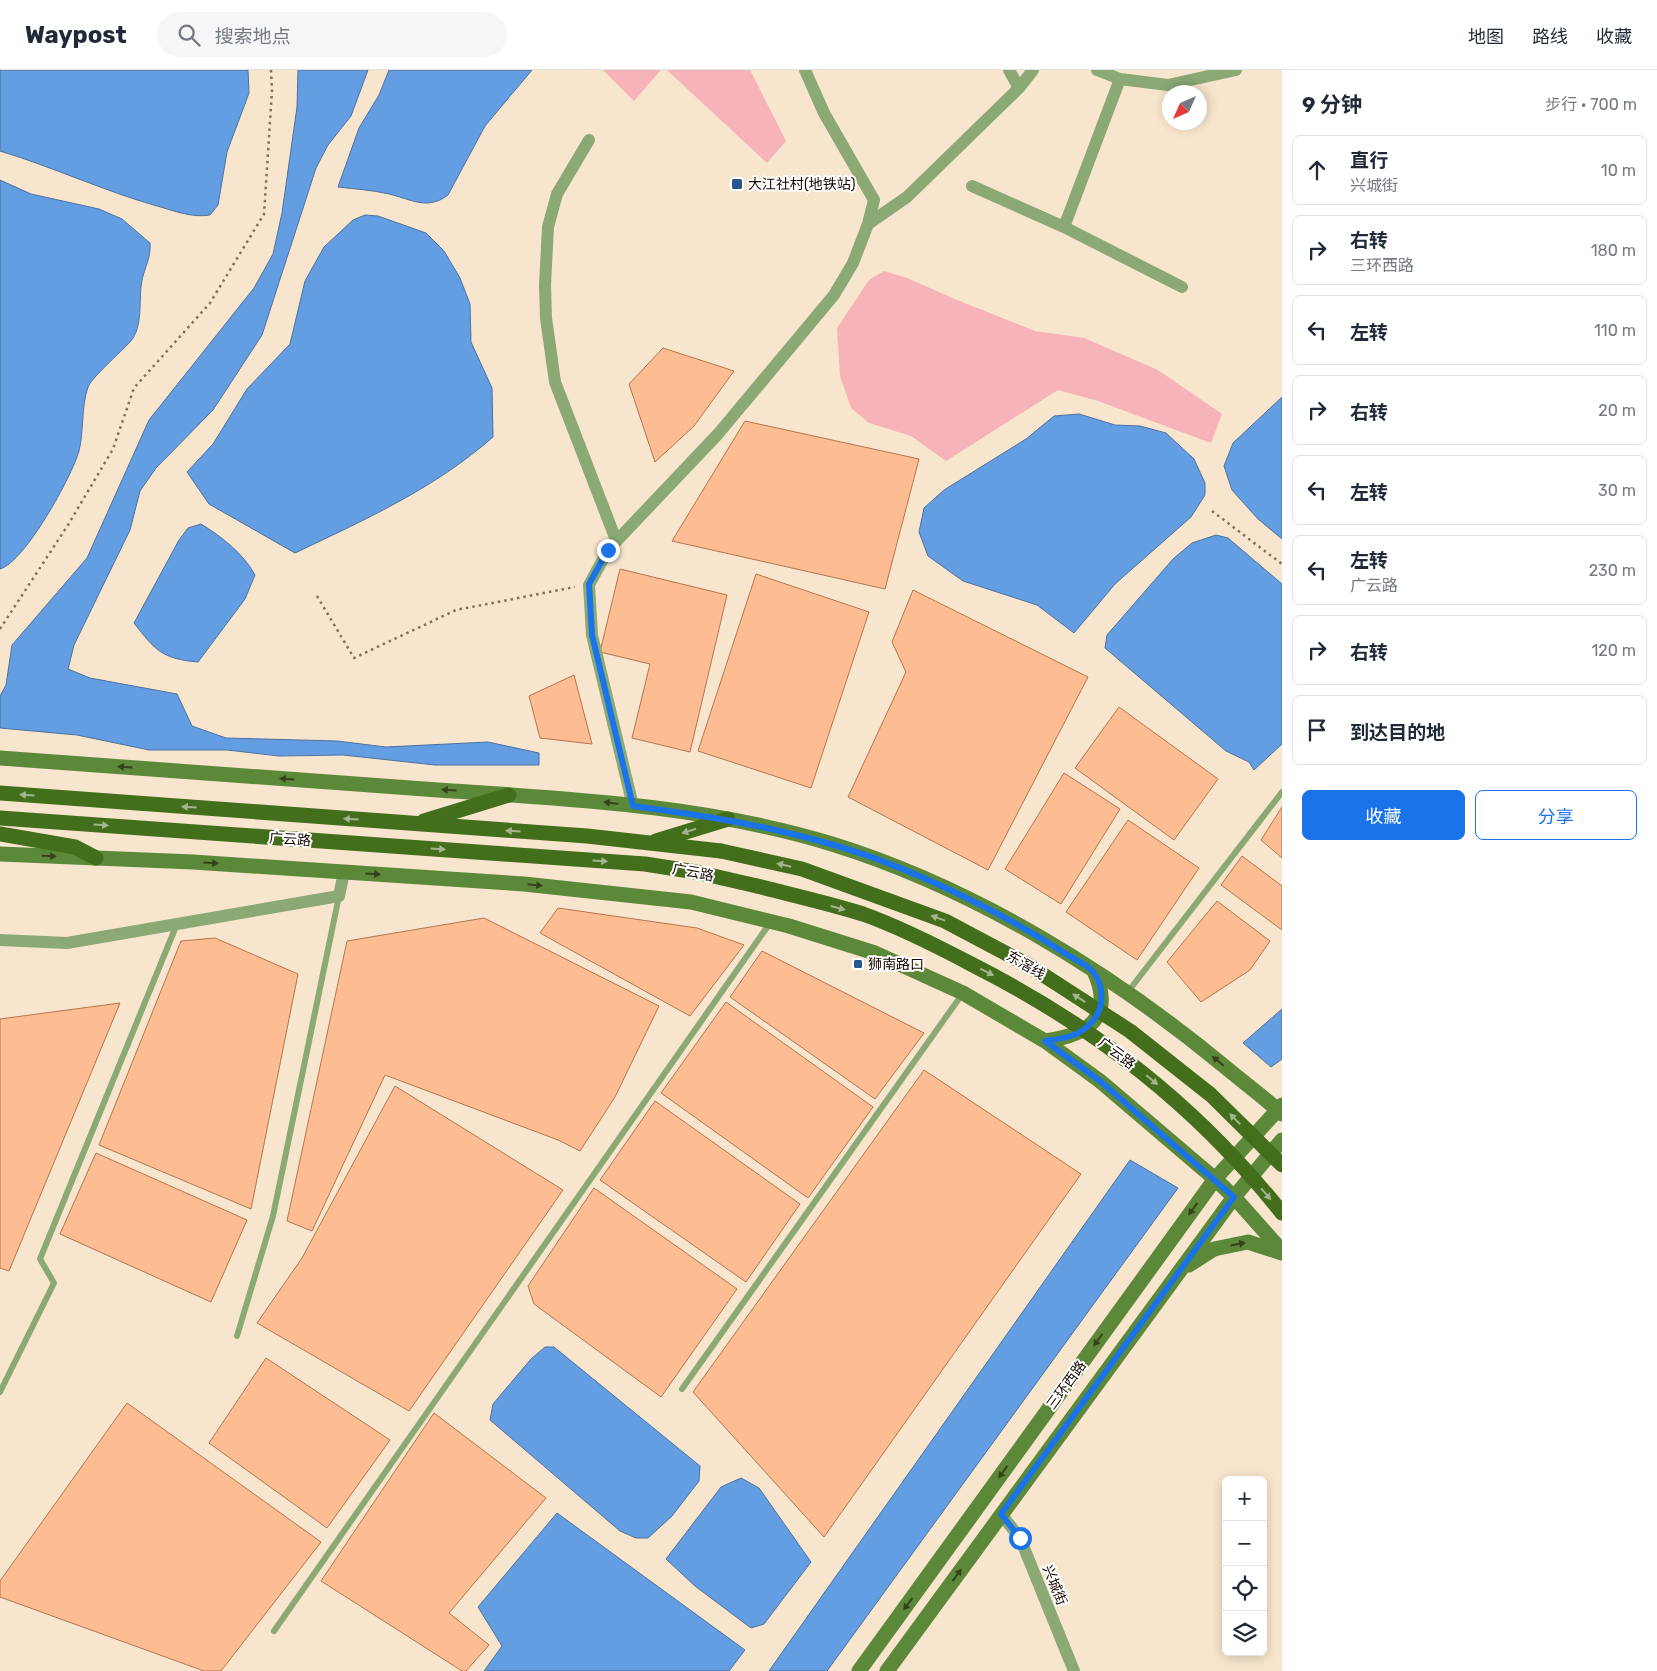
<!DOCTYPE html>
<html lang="zh">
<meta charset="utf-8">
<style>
:root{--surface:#fff;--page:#f6f6f7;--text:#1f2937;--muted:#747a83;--line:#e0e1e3;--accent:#1a73e8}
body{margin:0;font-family:Rubik,"Noto Sans SC",sans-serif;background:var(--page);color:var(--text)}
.controls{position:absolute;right:15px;bottom:15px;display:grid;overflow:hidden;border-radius:8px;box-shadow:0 2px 12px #0003}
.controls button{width:45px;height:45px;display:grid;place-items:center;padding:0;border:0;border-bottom:1px solid var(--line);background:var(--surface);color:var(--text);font:25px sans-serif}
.compass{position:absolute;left:1162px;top:15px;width:45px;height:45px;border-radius:50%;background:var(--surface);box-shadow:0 2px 12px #0003;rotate:225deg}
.stop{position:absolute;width:15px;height:15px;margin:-11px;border:4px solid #1a73e8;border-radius:50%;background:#fff}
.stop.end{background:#1a73e8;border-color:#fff;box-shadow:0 1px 5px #0008}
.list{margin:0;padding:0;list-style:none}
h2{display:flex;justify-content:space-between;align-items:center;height:65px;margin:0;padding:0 20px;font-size:21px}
h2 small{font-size:16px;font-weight:400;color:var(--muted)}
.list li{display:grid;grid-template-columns:32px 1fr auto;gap:15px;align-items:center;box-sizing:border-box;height:70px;margin:0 10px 10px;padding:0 10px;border:1px solid var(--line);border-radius:8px}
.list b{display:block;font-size:19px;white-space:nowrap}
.list p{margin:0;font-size:16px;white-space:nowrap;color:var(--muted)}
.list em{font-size:16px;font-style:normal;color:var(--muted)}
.actions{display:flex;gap:10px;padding:15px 20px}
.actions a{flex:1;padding:11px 0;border:1px solid var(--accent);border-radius:8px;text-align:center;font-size:18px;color:var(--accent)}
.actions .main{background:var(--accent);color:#fff}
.icon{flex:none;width:28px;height:28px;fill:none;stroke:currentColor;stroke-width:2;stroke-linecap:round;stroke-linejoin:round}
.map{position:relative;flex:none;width:1282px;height:1601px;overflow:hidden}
header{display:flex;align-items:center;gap:30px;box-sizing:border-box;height:70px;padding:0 25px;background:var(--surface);border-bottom:1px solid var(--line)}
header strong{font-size:24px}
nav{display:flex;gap:28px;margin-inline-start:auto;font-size:18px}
.search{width:350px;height:45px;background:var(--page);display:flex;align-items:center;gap:12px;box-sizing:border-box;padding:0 18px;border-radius:28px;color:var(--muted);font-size:19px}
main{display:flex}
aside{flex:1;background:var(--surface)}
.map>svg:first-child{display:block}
.green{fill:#f6b3b8}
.water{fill:#649ee2;stroke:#4d719e}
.building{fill:#febc93;stroke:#b3764f}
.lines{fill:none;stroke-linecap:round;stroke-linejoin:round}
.path{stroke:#817161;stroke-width:2.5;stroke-dasharray:2.5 4;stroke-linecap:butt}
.service{stroke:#8aa975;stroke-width:6}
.minor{stroke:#8aa975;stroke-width:12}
.secondary{stroke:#5c8939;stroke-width:15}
.primary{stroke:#436e1c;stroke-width:15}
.primary-bridge{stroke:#436e1c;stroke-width:15}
.oneway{fill:#36421a}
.oneway2{fill:#a1b68e}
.route{stroke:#1a73e8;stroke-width:6}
.poi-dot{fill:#255891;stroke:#fff;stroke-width:2}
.labels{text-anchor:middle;stroke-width:4;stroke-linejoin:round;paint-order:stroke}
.poi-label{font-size:14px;fill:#170800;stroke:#fff;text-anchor:start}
.street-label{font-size:14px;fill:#170800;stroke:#fff}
</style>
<header>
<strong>Waypost</strong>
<div class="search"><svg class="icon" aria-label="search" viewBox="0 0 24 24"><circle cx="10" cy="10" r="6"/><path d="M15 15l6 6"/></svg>搜索地点</div>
<nav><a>地图</a><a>路线</a><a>收藏</a></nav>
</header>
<main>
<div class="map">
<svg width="1282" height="1601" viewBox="0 0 1282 1601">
<rect width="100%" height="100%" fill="#f8e5cd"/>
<path class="green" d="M603,0H661L634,31Z
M667,0H750L786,71L767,93Z
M884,201L907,208L957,230L1035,261L1084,268L1158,300L1222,344L1211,373L1098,331L1058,320L946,391L911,366L869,353L851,338L840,306L837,258L869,210Z"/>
<path class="water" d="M0,0H248L249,23L227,82L218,135L210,145C192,148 175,141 157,136C104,121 53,97 0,81Z
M298,0H368L351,46L328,75L316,98L262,265L213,340L156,398L140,421L130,460L74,575L68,599L90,608L177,624L192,656L226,668L337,671L386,677L488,672L539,683V695H435L343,685L279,686L227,680H149L77,665L0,658V626L6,615L12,575L87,488L149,350L254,218L273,184L282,143L297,37Z
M389,0H532L485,56L448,125C427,141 411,129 389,124C372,120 355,119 338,117L359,58L379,25Z
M0,110L31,124L99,139L122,149L150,173C151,188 145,196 142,210C138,230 144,256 130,272C121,282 92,307 88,317C81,337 84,361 79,381C72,406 25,492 0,499Z
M365,145L378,146L426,163L444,181L460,208L470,234L471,272L492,318L493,367C434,419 364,450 295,483L209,434L187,402L213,374L247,319L290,274L305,211L324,177L353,150Z
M1282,327V469L1258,449L1232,420L1224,396L1233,373Z
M1079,344L1115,355L1140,356L1166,363L1194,389L1205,413V425L1191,447L1115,514L1074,563L1037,535L963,511L928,486L919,462L924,438L944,420L1026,369L1054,346Z
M201,454C222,467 243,483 255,505L245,529L198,592C162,589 155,580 134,553L179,470L188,458Z
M1216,465L1228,468L1282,514V674L1254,700L1249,692L1226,681L1105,578L1107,565L1173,489L1192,473Z
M1282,939V989L1271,997L1243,973Z
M1130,1090L1178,1118L827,1601H769Z
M545,1277H554L700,1396L699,1411L672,1446L648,1468H636L620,1461L490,1350L493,1334L531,1289Z
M741,1408L759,1418L811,1492L764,1554L751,1558L695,1516L666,1489L721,1417Z
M557,1443L745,1580L729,1601H484L502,1576L478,1537Z"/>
<path class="building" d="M663,278L734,301L694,356L655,392L629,314Z
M745,351L919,389L885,519L672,471Z
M620,499L727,525L690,682L632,668L650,594L600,582Z
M756,504L869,542L811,718L698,681Z
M913,520L1088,607L988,800L848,727L906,602L892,572Z
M574,605L592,674L540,668L529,626Z
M1119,637L1218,709L1174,770L1075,698Z
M1064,703L1120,739L1061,834L1005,799Z
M1282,737V788L1261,770Z
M1128,750L1199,798L1137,890L1066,842Z
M1242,786L1282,816V860L1221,815Z
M1217,831L1270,871L1250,900L1201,932L1167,892Z
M558,838L697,858L744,875L690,946L540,863Z
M484,848L659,936L615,1027L580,1081L558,1070L385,1005L312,1161L287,1151L347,871Z
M215,868L298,904L251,1139L99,1075L181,871Z
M762,881L924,963L875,1029L730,927Z
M726,932L873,1037L808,1128L661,1023Z
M120,933L9,1201L0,1198V949Z
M924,1000L1081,1104L824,1467L693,1322Z
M395,1016L563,1120L409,1341L257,1253L302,1188Z
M655,1031L800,1134L746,1212L600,1110Z
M96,1083L247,1150L211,1232L60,1164Z
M594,1118L737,1219L661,1327L534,1234L528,1216Z
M266,1288L390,1370L327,1458L209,1373Z
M127,1333L321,1472L221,1601H204L0,1527V1511Z
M434,1343L546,1428L449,1543L489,1575L466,1601H462L321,1511Z"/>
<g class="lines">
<path class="path" d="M1212,441L1282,494
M317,526L354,588L456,540L575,517
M0,559L68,455L113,379L134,318L210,233L264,144L272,21L271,0"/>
<path class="service" d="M1127,923L1282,722
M237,1266L273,1146L339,826
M682,1319L963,923
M0,1322L54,1213L40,1189L177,854
M274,1561L770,853"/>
<path class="minor" d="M1097,0L1120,9L1168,15L1236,0
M1019,18L1033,0
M589,70L557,124L548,157L545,215L546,248L555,312L616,470
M972,116L1064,157L1182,217
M868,154L907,127L1019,18L1009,0
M1064,157L1120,9
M633,736L592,565L589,515L608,480L718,364L834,225L853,193L868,154L874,130L824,43L805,0
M0,870L67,873L339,826L344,802
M1001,1444L1020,1468L1074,1601"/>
<path class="secondary" d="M0,688C146,698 292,709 438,720C570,729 705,735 832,774C974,818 1110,902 1224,996C1243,1012 1264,1027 1282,1044
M0,784L193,792L524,814L691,832L789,856L875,883L963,923L1045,971L1100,1011L1215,1109L1234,1127L1282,1181
M1045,971C1088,965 1115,948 1094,901
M1189,1195L1214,1179L1248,1172L1282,1183
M859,1601L1215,1109L1282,1035
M887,1601L1234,1127L1282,1070"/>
<path class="primary" d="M0,723L587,766L721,781
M0,748L645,794L696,802L757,816
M424,751L509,725
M0,764L75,777L96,788
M656,771L728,749"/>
<path class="primary-bridge" d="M721,781L802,799L945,851L1028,895L1130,961L1211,1025L1282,1095
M757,816C792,825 828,833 863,844C900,857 937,876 973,895C1095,957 1196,1035 1282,1143"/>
</g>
<defs><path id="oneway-solid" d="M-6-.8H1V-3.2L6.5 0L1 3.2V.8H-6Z" transform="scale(1.25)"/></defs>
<g class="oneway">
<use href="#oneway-solid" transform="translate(125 697) rotate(-176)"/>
<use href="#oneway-solid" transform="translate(287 709) rotate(-176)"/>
<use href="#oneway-solid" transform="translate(449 720) rotate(-176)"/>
<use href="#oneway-solid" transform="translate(611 733) rotate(-172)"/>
<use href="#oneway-solid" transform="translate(49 786) rotate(2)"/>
<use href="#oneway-solid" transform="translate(211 793) rotate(4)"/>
<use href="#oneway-solid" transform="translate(373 804) rotate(4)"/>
<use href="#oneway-solid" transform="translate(535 815) rotate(6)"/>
<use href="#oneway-solid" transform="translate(1218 991) rotate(-141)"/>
<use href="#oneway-solid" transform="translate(1193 1139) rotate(126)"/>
<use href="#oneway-solid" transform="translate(1238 1174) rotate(-11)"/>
<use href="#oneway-solid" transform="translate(1098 1270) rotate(126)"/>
<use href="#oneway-solid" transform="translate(1003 1402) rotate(126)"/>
<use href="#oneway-solid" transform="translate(957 1505) rotate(-54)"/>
<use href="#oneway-solid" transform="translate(908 1534) rotate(126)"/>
</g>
<g class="oneway2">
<use href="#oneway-solid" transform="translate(27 725) rotate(-176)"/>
<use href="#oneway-solid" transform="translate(189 737) rotate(-176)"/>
<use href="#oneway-solid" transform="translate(351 749) rotate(-176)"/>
<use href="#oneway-solid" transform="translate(101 755) rotate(4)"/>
<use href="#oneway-solid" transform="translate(513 761) rotate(-176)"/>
<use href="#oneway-solid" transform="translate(689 761) rotate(163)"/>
<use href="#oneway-solid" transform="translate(438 779) rotate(4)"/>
<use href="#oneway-solid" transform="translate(600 791) rotate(4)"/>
<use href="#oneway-solid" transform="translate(784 795) rotate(-167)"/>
<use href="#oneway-solid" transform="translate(838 838) rotate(15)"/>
<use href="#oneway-solid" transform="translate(938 848) rotate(-160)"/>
<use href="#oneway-solid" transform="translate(987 902) rotate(27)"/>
<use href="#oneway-solid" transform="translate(1079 928) rotate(-147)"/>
<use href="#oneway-solid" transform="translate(1152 1010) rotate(39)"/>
<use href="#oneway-solid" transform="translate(1235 1049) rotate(-135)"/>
<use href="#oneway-solid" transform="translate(1266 1124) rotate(49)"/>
</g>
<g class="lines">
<path class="route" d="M608,480L589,514L592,565L633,736C700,745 765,755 830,774C906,795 1000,841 1066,884C1074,889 1089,895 1094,903C1102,913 1104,931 1098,943C1086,965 1068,968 1045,971L1100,1011L1234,1127L1001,1444L1020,1468"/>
</g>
<g class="poi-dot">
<rect x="731" y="108" width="12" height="12" rx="2.5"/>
<rect x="853" y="889" width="10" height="10" rx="2.5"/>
</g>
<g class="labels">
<g class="poi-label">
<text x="748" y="119">大江社村(地铁站)</text>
<text x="868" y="899">狮南路口</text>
</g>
<g class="street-label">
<text transform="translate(290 769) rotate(4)" y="5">广云路</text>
<text transform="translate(693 802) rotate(11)" y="5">广云路</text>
<text transform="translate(1026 895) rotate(30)" y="5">东滘线</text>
<text transform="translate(1117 983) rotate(37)" y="5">广云路</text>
<text transform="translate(1066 1315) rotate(-54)" y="5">三环西路</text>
<text transform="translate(1055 1515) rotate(68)" y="5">兴城街</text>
</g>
</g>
</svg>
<div class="controls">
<button>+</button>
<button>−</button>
<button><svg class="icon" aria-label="locate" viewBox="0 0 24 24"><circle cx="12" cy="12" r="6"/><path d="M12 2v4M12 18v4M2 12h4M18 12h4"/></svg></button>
<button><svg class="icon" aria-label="layers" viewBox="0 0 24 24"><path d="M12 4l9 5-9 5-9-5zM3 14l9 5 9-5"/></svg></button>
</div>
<svg class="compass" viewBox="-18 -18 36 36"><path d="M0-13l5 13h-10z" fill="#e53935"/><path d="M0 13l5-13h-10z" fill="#747a83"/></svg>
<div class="stop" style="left:1020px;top:1468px"></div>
<div class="stop end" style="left:608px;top:480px"></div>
</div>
<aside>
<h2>9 分钟<small>步行 · 700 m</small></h2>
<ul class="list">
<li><svg class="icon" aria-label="ahead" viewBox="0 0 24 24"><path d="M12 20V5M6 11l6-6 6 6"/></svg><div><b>直行</b><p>兴城街</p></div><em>10 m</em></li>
<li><svg class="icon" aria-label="right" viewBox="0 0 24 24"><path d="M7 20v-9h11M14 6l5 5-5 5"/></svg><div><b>右转</b><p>三环西路</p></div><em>180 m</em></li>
<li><svg class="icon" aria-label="left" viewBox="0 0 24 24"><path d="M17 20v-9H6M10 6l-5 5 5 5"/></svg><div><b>左转</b></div><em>110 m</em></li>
<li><svg class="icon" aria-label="right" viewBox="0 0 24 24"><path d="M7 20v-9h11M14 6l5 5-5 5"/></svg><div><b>右转</b></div><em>20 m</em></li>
<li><svg class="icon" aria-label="left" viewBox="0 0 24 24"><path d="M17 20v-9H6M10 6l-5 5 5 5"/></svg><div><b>左转</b></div><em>30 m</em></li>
<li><svg class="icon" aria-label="left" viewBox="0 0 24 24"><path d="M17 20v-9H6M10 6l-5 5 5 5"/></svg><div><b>左转</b><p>广云路</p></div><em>230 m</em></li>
<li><svg class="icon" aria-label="right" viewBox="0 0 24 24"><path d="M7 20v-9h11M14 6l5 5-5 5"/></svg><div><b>右转</b></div><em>120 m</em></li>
<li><svg class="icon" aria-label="arrive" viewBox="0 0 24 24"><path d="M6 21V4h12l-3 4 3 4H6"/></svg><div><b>到达目的地</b></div></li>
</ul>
<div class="actions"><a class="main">收藏</a><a>分享</a></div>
</aside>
</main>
